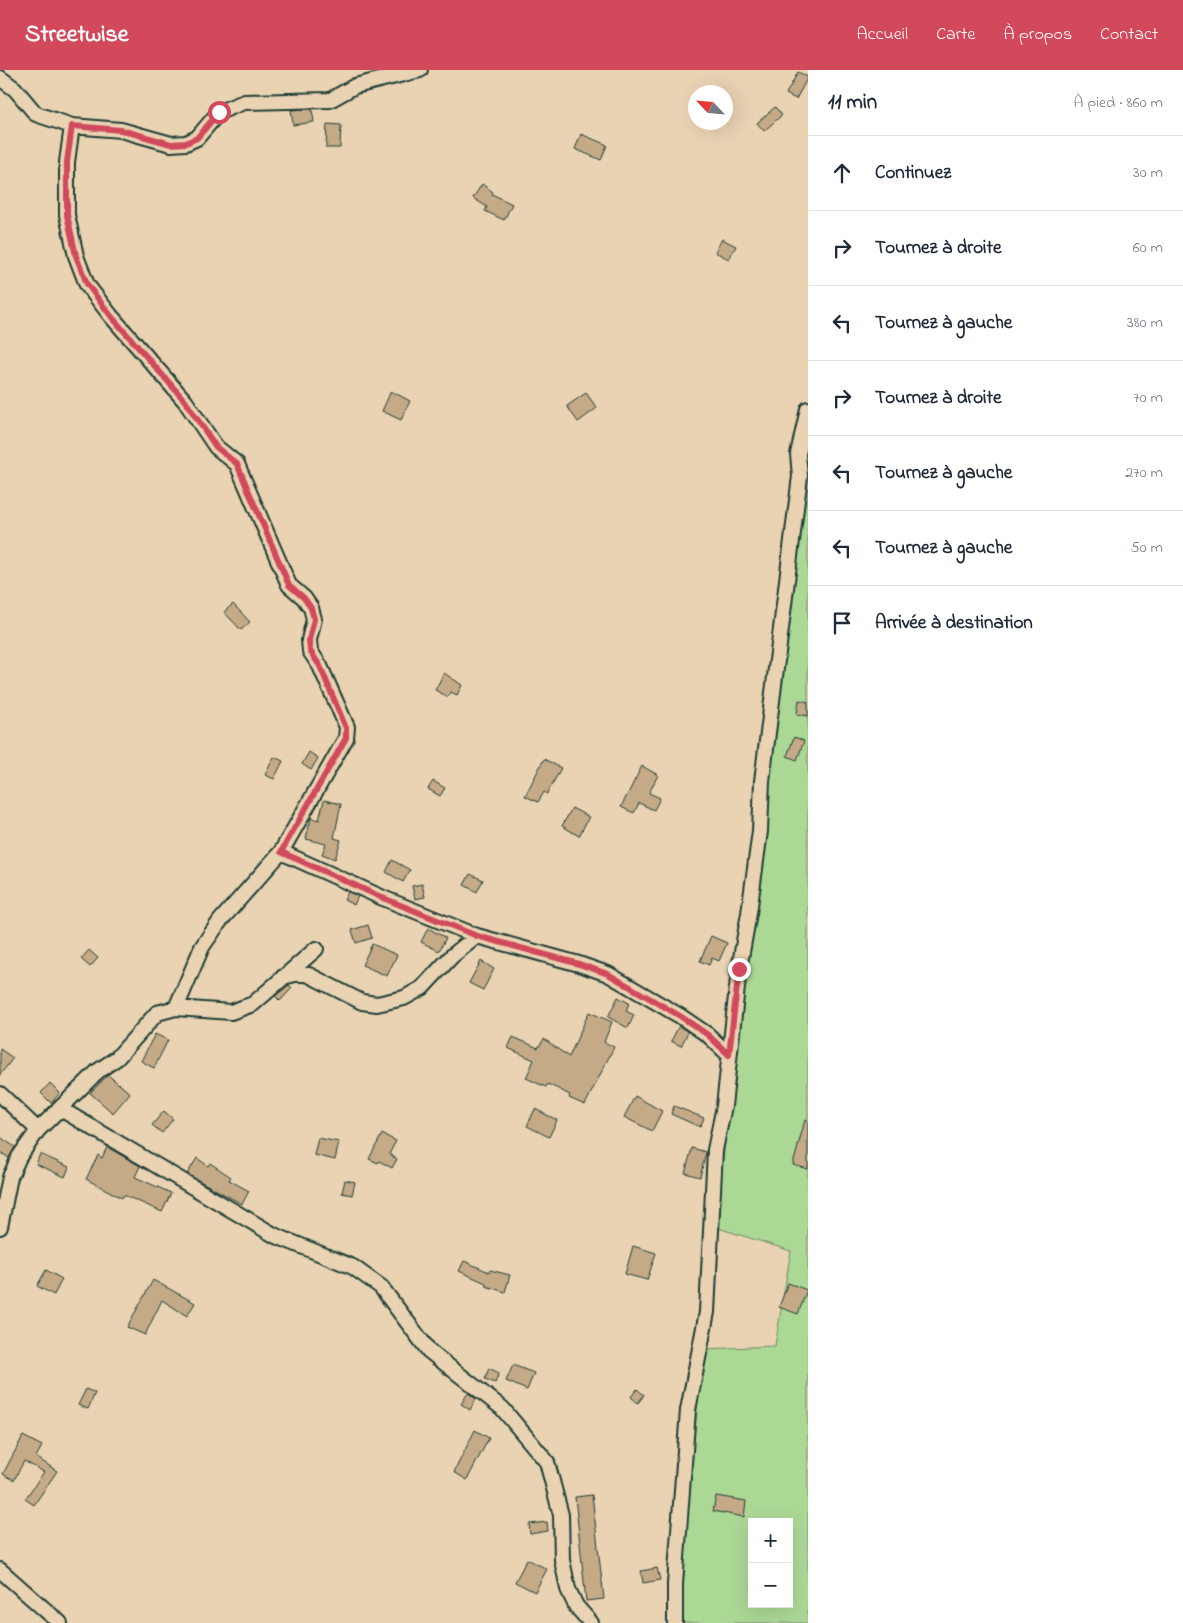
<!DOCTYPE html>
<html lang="fr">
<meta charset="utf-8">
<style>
:root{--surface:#fff;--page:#f2f2f3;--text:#1f2937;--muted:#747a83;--line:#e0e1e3;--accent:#d1495b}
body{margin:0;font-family:"Indie Flower",sans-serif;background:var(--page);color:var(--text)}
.controls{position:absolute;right:15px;bottom:15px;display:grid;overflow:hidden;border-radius:0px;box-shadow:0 5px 20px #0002}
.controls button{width:45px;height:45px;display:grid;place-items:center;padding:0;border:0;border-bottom:1px solid var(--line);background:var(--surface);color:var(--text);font:25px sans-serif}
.compass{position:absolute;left:688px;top:15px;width:45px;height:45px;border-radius:50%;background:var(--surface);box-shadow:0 5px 20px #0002;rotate:296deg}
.stop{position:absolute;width:15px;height:15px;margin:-11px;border:4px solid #d1495b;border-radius:50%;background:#fff}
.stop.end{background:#d1495b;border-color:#fff;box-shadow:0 1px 5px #0008}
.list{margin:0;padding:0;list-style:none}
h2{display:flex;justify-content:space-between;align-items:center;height:65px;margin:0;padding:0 20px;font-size:21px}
h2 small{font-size:16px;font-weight:400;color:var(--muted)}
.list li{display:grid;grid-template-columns:32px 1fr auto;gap:15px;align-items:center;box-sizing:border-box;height:75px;padding:0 20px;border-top:1px solid var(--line)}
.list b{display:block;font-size:19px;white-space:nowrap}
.list em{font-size:16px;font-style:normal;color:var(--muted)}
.icon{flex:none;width:28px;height:28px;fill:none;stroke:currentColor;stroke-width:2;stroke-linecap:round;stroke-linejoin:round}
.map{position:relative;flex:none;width:808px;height:1553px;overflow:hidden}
header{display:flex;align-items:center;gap:30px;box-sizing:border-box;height:70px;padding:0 25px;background:var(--accent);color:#fff}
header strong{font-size:24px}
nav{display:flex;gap:28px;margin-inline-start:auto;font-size:18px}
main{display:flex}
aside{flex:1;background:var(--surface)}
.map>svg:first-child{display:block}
.green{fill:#acd896;stroke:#668a65;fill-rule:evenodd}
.building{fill:#c5aa88;stroke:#1f3d34}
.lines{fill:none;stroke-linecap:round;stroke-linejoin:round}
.minor-casing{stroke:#1f3d34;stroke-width:18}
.minor{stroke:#ead3b3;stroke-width:14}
.route{stroke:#d1495b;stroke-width:6}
</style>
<header>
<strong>Streetwise</strong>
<nav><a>Accueil</a><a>Carte</a><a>À propos</a><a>Contact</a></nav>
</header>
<main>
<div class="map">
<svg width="808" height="1553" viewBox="0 0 808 1553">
<rect width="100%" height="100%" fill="#ead3b3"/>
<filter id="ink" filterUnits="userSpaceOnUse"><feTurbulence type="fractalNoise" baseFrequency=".02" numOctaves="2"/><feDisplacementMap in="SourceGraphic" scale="10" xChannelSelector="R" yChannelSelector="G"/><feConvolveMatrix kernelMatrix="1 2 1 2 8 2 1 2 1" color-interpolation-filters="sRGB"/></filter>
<g filter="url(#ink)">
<path class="green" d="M808,374V1553H679L684,1469L703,1279L775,1276L791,1181L715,1157ZM752,1452H789V1534H752Z"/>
<path class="building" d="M798,2L808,7L796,29L786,24Z
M775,37L782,45L764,61L757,53Z
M312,39L314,52L293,55L291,40Z
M327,54L341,55L340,78H326Z
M581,64L607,75L601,90L575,79Z
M482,114L493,122L492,124L512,134L504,150L485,141L487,137L473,128Z
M722,169L736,176L729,189L715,182Z
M391,321L410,331L401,350L382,341Z
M586,323L597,338L578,352L567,336Z
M233,534L250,552L241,560L224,542Z
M444,603L462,615L457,625L451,622L448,627L435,620Z
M799,630L808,632V646L797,644Z
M794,667L804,671L797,690L787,686Z
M309,682L318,688L311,700L302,694Z
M274,687L283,691L274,709L265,705Z
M544,689L561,698L547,724L544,722L538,732L525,726Z
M642,696L658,705L649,723L660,728L654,740L639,733L634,743L621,737Z
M433,711L445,718L440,726L428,719Z
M324,730L341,734L334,768L341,770L335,789L322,784L326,774L306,769L311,748L319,750Z
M572,738L589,747L579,766L562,756Z
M392,790L410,800L403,812L386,802Z
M470,804L483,810L477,822L464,815Z
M422,814L425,827L415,829L412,816Z
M348,822L358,826L354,835L344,830Z
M368,855L372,868L356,873L352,860Z
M428,858L446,868L439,881L421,872Z
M711,866L727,873L719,891L712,888L709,895L700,891Z
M372,874L397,885L387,906L362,895Z
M89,880L98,888L90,897L81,889Z
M481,891L494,899L483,920L469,913Z
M289,915L292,918L280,931L275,926Z
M618,927L629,933L626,941L634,945L628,958L608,947Z
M589,942L612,952L604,972L614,977L585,1035L569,1028L570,1025L548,1014L546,1017L526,1008L534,990L508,978L513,967L538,978L544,969L569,987Z
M679,956L688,962L681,976L671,971Z
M155,964L168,970L154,998L141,991Z
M0,979L13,988L0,1005Z
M108,1005L130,1023L113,1043L90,1023Z
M50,1013L60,1023L51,1033L41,1023Z
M635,1026L662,1041L652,1061L624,1047Z
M674,1036L704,1048L700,1057L671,1044Z
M535,1039L557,1050L549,1067L527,1056Z
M164,1041L173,1049L162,1063L152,1055Z
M805,1050L808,1051V1099L793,1095Z
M382,1064L396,1071L389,1084L397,1089L392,1098L379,1091L378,1093L369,1089Z
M0,1067L15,1077L9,1088L0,1082Z
M318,1068L339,1072L335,1090L314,1085Z
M107,1077L140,1096L135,1107L171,1123L162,1142L124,1125L122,1128L86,1109L98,1085L102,1088Z
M692,1078L706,1082L700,1107L685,1103Z
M40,1084L69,1097L65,1107L36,1094Z
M197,1088L208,1096L210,1093L231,1107L229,1110L249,1121L242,1134L187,1104Z
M345,1110L355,1112L352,1125L342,1123Z
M633,1176L656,1183L647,1210L625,1204Z
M464,1191L489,1202L490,1200L510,1205L505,1222L486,1216V1213L459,1201Z
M46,1200L62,1209L54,1225L37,1216Z
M153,1210L195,1233L187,1246L162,1230L145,1265L127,1257Z
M788,1213L807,1220L798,1244L779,1237Z
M513,1295L534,1303L527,1320L506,1311Z
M489,1298L499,1303L495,1313L485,1309Z
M86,1319L95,1323L88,1339L78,1335Z
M637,1319L644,1325L638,1333L631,1327Z
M468,1323L476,1329L470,1340L461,1334Z
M475,1360L489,1368L467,1410L454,1402Z
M23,1366L42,1376L36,1387L57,1401L34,1435L25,1429L44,1402L24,1391L14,1410L3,1404Z
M592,1425L604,1529L586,1531L575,1427Z
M716,1426L746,1431L744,1447L713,1441Z
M547,1452L548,1461L530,1464L529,1454Z
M527,1489L547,1499L535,1522L515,1512Z
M657,1498L660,1510L643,1513L641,1501Z"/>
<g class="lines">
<g class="minor-casing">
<path id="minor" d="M0,8L15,19L36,44L72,56L121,60L171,74L186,73L197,68L219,42L244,32L330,30L355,16L420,0
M72,56L67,92V145L76,186L87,215L111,246L185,331L216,377L237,394L289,515L304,528L311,538L314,549L309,570L310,581L320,596L347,657L346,668L281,782L220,851L202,877L176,938
M281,782L383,828L477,866L579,894L608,904L680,946L708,965L729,985
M283,907L299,903L309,905L362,932L377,934L404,928L422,918L452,886L477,866
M0,1024L38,1060
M59,1038L274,1165L353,1197L381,1217L429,1281L502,1338L547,1392L561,1445L562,1490L568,1519L576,1536L591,1553
M0,1157L10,1107L19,1087L38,1060L98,1001L117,988L157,943L176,938L231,942L253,934L316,879
M0,1500L60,1553
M675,1553V1514L688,1340L707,1242L715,1080L724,1036L739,899L749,843L760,761L762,711L800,406L798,384L808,339"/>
</g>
<use href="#minor" class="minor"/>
</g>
</g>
<g class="lines" filter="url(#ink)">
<path class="route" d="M219,42L197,68L186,73L171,74L121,60L72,56L67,92V145L76,186L87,214L111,246L185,331L216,377L237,394L289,515L304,528L311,538L314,549L309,570L310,581L320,596L346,658V668L281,782L383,828L477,866L579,894L608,904L680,946L708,965L729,985L739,899"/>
</g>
</svg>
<div class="controls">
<button>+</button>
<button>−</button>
</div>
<svg class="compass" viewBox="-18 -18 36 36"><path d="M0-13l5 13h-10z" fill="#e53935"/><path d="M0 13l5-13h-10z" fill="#747a83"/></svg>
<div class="stop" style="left:219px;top:42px"></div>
<div class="stop end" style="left:739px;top:899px"></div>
</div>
<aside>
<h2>11 min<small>À pied · 860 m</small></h2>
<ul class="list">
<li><svg class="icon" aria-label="ahead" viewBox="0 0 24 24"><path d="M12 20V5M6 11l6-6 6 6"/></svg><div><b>Continuez</b></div><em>30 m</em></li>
<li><svg class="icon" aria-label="right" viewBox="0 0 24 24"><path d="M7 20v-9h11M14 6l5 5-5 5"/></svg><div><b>Tournez à droite</b></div><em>60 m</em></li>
<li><svg class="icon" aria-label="left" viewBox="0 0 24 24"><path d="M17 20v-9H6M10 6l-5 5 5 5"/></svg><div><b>Tournez à gauche</b></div><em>380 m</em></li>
<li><svg class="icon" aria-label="right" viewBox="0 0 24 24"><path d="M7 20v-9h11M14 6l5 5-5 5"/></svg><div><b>Tournez à droite</b></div><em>70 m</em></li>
<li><svg class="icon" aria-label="left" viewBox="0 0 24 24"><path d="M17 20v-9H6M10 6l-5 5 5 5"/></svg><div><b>Tournez à gauche</b></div><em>270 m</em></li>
<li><svg class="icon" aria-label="left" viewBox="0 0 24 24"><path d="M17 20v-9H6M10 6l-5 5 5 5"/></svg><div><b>Tournez à gauche</b></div><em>50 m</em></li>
<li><svg class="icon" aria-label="arrive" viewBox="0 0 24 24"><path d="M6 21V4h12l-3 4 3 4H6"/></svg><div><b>Arrivée à destination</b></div></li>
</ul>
</aside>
</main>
